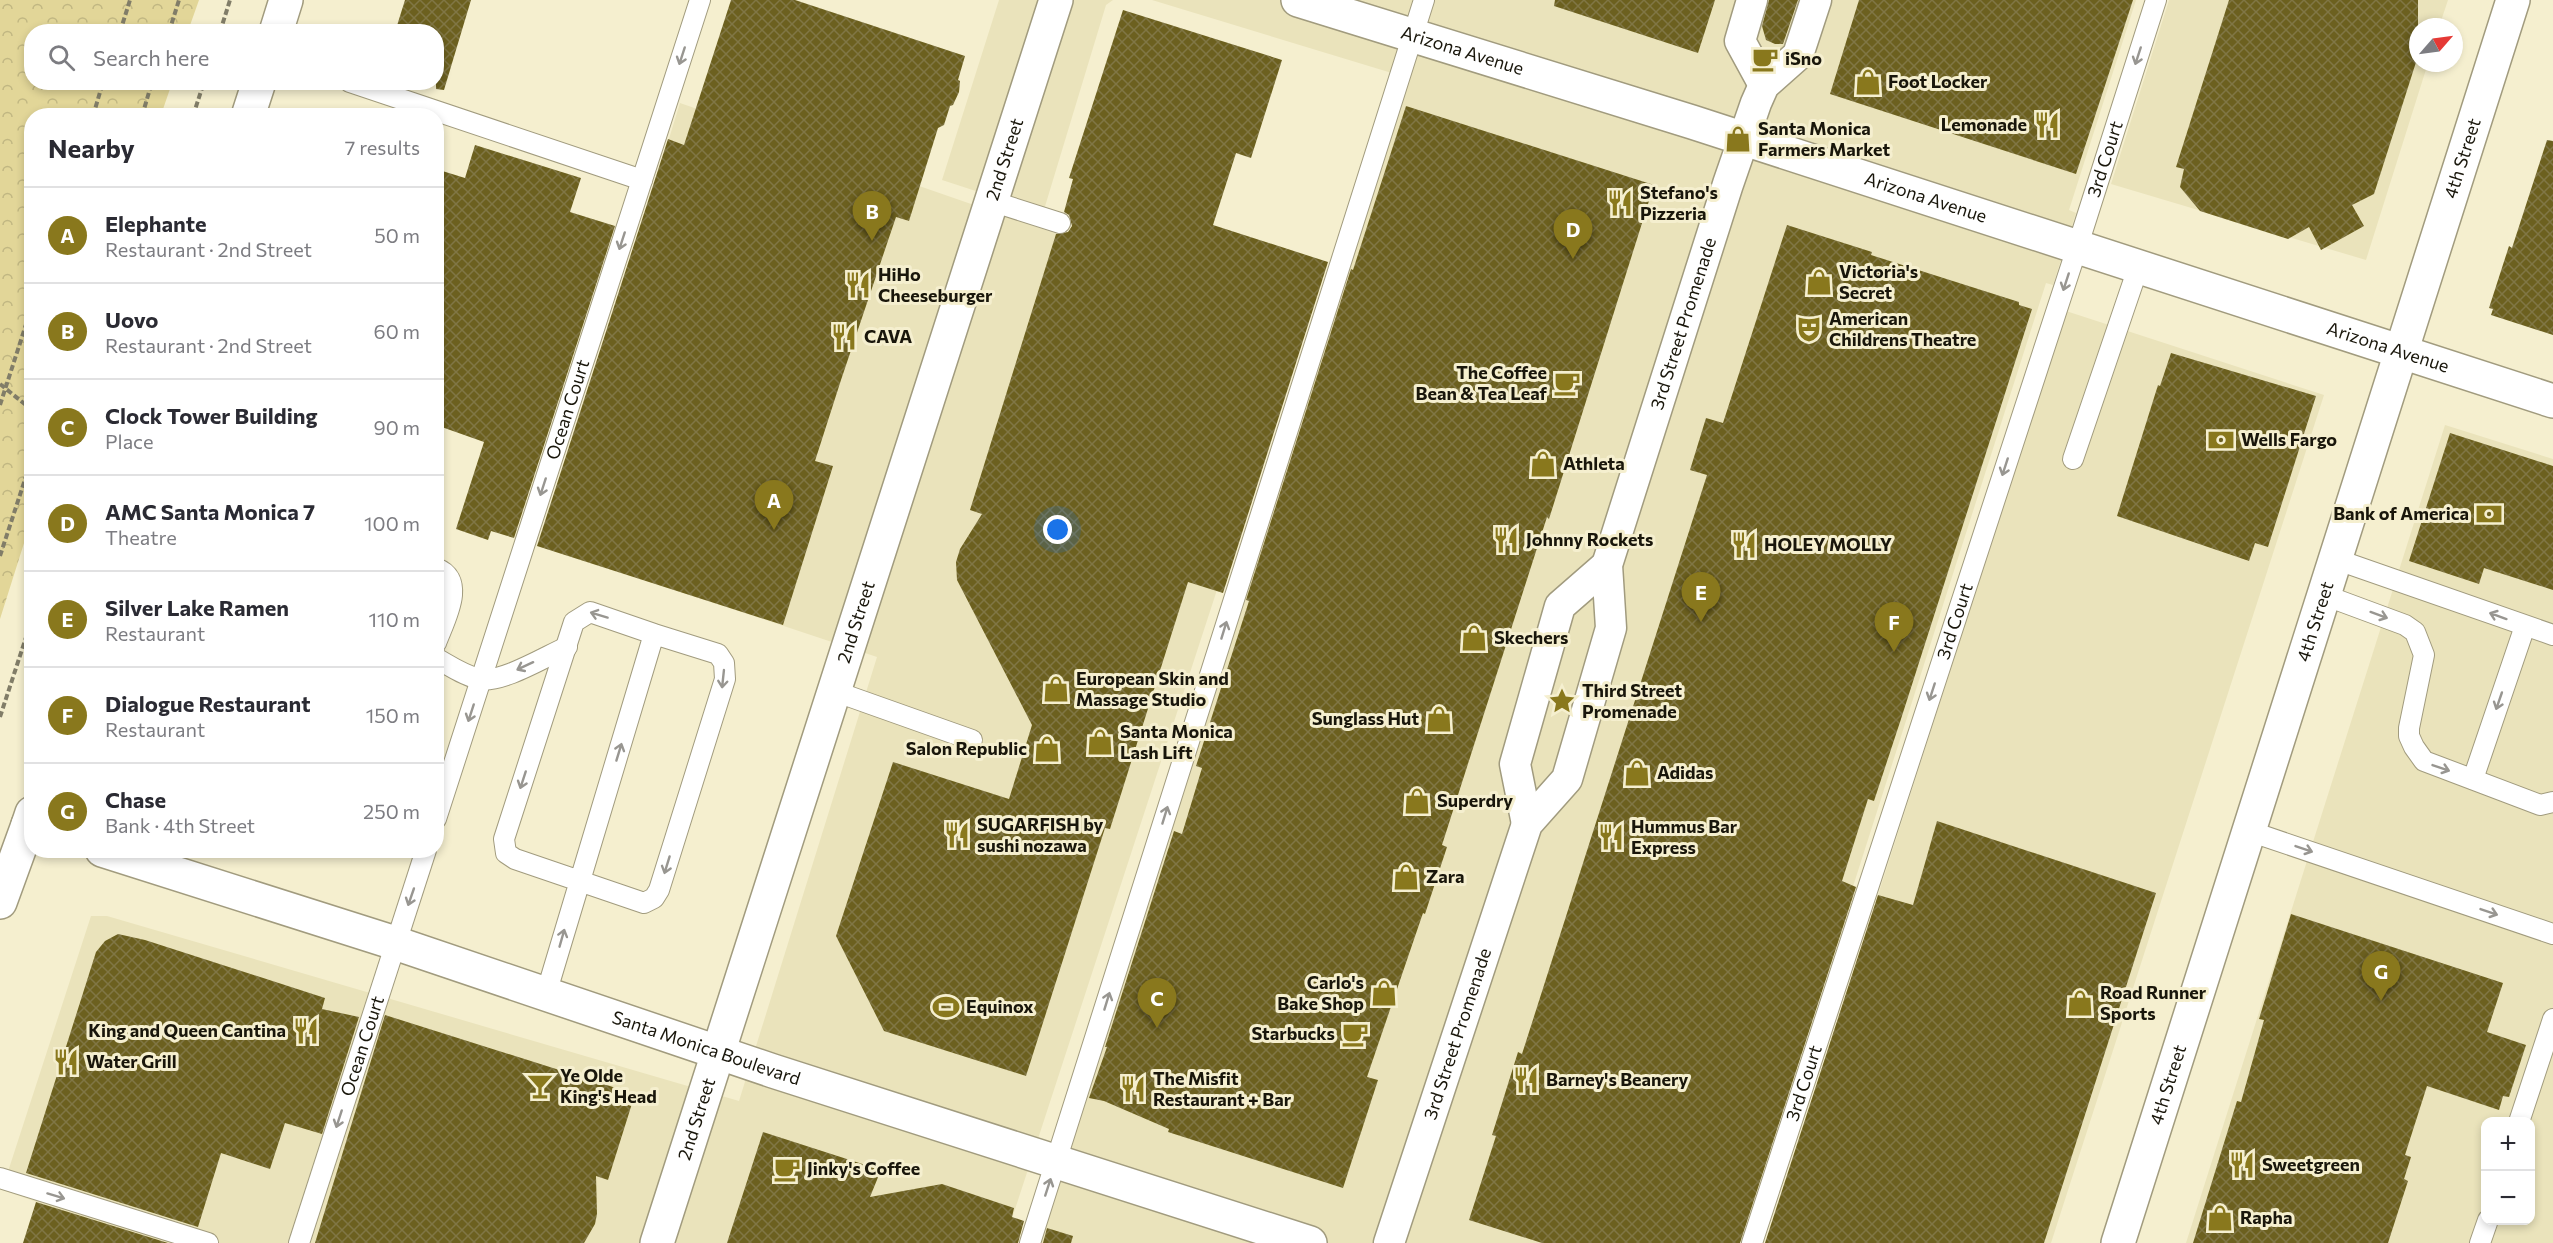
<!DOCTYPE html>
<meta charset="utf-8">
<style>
:root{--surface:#fff;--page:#f2f2f3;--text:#2b2b33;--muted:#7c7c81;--line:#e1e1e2;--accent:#89781d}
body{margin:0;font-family:Commissioner,sans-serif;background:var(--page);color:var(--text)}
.controls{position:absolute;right:18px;bottom:18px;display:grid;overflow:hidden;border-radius:12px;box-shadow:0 3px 9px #0003}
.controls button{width:54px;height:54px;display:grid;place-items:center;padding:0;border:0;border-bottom:2px solid var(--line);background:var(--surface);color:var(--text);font:30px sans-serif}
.compass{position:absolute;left:2409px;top:18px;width:54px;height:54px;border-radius:50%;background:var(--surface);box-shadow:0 3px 9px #0003;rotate:62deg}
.you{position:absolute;left:1058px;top:530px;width:21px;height:21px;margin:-15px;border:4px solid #fff;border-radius:50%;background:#1a73e8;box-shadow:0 0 0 9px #1a73e833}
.badge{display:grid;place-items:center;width:39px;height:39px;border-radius:50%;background:var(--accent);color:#fff;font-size:20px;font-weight:700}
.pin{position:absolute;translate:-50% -50px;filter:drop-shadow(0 2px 3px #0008)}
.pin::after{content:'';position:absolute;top:32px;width:21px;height:18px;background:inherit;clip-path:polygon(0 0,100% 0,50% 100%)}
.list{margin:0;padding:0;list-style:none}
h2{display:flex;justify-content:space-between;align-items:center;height:78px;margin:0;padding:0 24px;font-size:26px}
h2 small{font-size:20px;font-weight:400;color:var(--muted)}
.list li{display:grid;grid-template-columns:39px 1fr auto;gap:18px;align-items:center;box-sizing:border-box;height:96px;padding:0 24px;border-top:2px solid var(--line)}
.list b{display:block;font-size:22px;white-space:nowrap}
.list p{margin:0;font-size:20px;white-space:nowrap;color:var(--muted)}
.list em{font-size:20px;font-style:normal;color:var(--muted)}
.icon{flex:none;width:33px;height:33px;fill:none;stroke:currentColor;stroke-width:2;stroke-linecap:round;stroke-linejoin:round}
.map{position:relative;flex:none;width:2553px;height:1243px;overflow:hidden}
.search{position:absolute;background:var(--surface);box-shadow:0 3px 9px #0003;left:24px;top:24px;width:420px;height:66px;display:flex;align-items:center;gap:15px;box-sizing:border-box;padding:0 21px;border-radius:24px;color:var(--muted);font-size:22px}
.panel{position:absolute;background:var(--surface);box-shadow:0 3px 9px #0003;left:24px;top:108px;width:420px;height:750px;border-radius:24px}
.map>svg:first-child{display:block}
.built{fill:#eae3bb;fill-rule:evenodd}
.forest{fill:url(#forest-crowns)}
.building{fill:url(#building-cross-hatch)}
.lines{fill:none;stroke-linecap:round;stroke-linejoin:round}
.service-casing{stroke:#a19b7e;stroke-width:22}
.pedestrian-casing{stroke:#a19b7e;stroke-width:33}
.tertiary-casing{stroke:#a19b7e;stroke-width:36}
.secondary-casing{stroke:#a19b7e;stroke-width:36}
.primary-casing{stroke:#a19b7e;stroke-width:36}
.path{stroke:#817d68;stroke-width:4;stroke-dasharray:6 3;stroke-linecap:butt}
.service{stroke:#fff;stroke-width:20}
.pedestrian{stroke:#fff;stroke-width:30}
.tertiary{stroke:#fff;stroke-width:33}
.secondary{stroke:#fff;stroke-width:33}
.primary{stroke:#fff;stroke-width:33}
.oneway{stroke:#989691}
.labels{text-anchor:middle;stroke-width:6;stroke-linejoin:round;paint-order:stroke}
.street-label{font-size:18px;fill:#19160b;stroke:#f5efcf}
.poi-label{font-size:18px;font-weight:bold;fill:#19160b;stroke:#f5efcf;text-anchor:start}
</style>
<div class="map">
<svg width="2553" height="1243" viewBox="0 0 2553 1243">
<defs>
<pattern id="forest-crowns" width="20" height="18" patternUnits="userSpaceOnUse" patternTransform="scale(1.5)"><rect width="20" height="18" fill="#e2d698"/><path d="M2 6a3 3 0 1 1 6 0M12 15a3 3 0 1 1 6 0" fill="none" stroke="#c1b782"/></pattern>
<pattern id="building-cross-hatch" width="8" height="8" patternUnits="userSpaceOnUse" patternTransform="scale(1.5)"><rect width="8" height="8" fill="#6c601f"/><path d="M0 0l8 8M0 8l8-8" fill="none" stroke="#807645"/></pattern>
</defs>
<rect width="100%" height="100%" fill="#f5efcf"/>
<path class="built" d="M999,0H1113L1106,5L1043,213L942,180Z
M1152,0H2136L2069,210L2076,213L2053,285L2046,283L1739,1243H1024L1405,77Z
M2169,0H2448L2439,27H2418V63H2428L2366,260L2111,184Z
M680,103L1305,320L1004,1243H157L2,1190L91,916H107L739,1101L877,657L543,546Z
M2066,311L2324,395L2051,1243H1766Z
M2445,425L2553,459V1243H2186ZM2486,1122H2530V1220H2486Z"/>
<path class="forest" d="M0,0H199L188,31L32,32V82L172,83L161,115L32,116L31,521L0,619Z"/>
<path class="building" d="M405,0H471L444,90L436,89V32H395Z
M731,0H795L965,56L958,80L960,81L959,92L953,105L950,106L944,125L938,128L909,221L896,217L841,380L815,461L833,466L783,625L537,546L668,139L684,145Z
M1555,0H1715L1698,53L1554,6Z
M1769,0H1798L1783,44H1775L1766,40L1762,26Z
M1859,0H2133L2076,174L1830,94Z
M2229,0H2418V56L2374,194L2352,205L2364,226L2321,250L2309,227L2288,239L2200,211L2180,187L2184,169L2176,167Z
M1123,10L1282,60L1251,158L1236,153L1213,225L1328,262L1223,593L1188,582L1110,829L1105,828L1026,1076L884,1031L836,936L893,762L1009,799L1032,725L957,580L956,562L960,549L982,514L970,510L1056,234L1068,232L1072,226L1069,215L1064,212L1073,179L1069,178Z
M1406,106L1654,185L1549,519L1547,517L1442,845L1447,847L1425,914L1423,913L1367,1077L1378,1080L1343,1188L1168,1132L1169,1129L1104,1101L1089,1098L1107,1047H1105L1174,831L1182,834L1202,768L1196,766L1249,601L1246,600L1351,269L1353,270Z
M2547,140L2553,141V335L2491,315L2493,309L2489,308L2509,246L2512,248Z
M475,145L581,178L570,212L615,226L514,538L491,531L488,540L456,529L484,442L436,425V169L465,178Z
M1787,225L1872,252L1871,255L2019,302V305L2032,309L1901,719L1874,801L1868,799L1842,881L1856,887L1740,1243H1542L1469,1220L1496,1136L1492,1135L1518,1052L1522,1054L1707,475L1690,470L1706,418L1723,423Z
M2171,353L2316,396L2268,547L2255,543L2249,561L2117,516L2158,385L2160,386Z
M2450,433L2553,466V590L2484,568L2479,584L2409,561Z
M1937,821L2156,893L2044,1243H1765L1878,895L1913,905Z
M2291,914L2503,983L2487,1032L2526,1045L2509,1097L2503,1096L2499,1110L2427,1086L2405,1155L2411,1157L2404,1179L2408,1181L2388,1243H2193L2237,1101L2241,1102L2264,1020L2259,1019Z
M118,934L145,940L325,998L322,1009L359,1017L322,1134L285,1123L270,1169L221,1153L198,1227L26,1173L96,952L105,941Z
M385,1015L635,1094L608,1180L596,1176L597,1214L595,1224L584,1243H315Z
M763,1132L881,1170L870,1197L942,1184L1014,1208L1012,1217L1024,1221L1018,1243H727Z
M36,1202L168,1243H23Z
M1047,1228L1073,1236L1071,1243H1043Z"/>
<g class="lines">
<g class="service-casing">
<g id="service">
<path d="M350,82L642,180"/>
<path d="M991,201L1060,223"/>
<path d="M2073,459L2138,268"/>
<path d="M2335,559L2553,635"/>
<path d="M436,568C468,580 444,621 436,643"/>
<path d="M2324,595L2405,625L2415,632L2424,655L2409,728V736L2414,747L2424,761L2540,805L2553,802"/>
<path d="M436,658C450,666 463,675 479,679C501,684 546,656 567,647"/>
<path d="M834,691L972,740"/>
<path d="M2473,779L2525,626"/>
<path id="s1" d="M436,819L700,0"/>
<path d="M2249,831L2553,934"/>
<path d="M546,994L654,634L718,654L724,663L725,679L659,890L654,898L644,903L515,859L506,853L504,839L574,622L590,612L654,634"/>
<path d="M2519,1122L2553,1019"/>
<path d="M0,1178L208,1243"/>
<path id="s2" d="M299,1243L426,850"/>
<path d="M1030,1243L1424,0"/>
<path id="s3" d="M1752,1243L2077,248L2156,0"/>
<path d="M2480,1243L2488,1220"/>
</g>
</g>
<g class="pedestrian-casing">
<g id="pedestrian">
<path d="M1752,0L1740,41L1764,85"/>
<path d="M1527,824L1515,764L1560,606L1607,565"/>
<path id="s4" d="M1389,1243L1527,824L1567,779L1611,628L1607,565L1728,184L1756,103L1764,85L1798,55L1816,0"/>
</g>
</g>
<g class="tertiary-casing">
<g id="tertiary">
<path id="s5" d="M1298,0L1692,122L2553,401"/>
<path id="s6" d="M657,1243L1056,0"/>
<path id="s7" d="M2118,1243L2513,0"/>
</g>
</g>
<g class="secondary-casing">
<path id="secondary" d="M0,902L28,825"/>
</g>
<g class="primary-casing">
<g id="primary">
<path d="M276,32L286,0"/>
<path d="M248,116L259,82"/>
<path d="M32,813L28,825L32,826"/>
<path id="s8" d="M102,850L395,943L773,1071L1310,1243"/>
</g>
</g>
<path class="path" d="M120,32L130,0
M169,32L179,0
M220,32L230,0
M93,116L103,82
M142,116L152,82
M193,116L204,82
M0,384L32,410
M0,405L32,306
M0,556L32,458
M0,717L32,619"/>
<use href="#service" class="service"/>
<use href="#pedestrian" class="pedestrian"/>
<use href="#tertiary" class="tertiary"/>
<use href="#secondary" class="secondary"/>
<use href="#primary" class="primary"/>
</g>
<defs><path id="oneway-shaft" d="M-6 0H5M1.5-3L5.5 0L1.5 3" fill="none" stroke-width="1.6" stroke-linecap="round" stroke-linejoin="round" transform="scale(1.5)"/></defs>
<g class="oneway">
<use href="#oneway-shaft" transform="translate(682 56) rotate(108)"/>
<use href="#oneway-shaft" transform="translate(2138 56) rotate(108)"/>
<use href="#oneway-shaft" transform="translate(622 241) rotate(108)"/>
<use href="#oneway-shaft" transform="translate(2066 282) rotate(108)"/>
<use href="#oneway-shaft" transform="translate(2005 467) rotate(108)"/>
<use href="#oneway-shaft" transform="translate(543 487) rotate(108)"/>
<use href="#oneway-shaft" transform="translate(599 615) rotate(-163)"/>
<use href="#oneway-shaft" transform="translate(2379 615) rotate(20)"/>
<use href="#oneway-shaft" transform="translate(2498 616) rotate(-160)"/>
<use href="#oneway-shaft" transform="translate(1224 630) rotate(-73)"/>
<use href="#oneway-shaft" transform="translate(525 666) rotate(155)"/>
<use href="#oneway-shaft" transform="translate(723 679) rotate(96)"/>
<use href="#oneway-shaft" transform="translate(1932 692) rotate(108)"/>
<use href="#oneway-shaft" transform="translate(2499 701) rotate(109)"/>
<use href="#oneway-shaft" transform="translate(471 713) rotate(108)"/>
<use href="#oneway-shaft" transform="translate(619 752) rotate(-73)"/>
<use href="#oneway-shaft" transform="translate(2441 768) rotate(19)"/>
<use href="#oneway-shaft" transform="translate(523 780) rotate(108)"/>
<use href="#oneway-shaft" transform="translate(1165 815) rotate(-73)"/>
<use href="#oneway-shaft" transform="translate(2304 849) rotate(19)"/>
<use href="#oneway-shaft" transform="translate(667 865) rotate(107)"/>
<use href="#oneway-shaft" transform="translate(411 897) rotate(109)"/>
<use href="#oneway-shaft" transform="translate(2489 912) rotate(19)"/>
<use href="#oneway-shaft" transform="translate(562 938) rotate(-74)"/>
<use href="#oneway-shaft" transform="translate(1107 1001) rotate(-73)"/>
<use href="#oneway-shaft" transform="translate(339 1119) rotate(108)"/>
<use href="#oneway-shaft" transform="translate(1048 1187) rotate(-72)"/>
<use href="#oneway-shaft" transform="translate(56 1196) rotate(17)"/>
</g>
<defs>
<g id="cafe-bare" transform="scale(2.07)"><path d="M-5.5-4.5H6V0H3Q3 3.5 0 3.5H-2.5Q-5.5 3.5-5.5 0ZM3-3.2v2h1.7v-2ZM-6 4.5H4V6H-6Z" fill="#89781d" stroke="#f5efcf" stroke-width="2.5" paint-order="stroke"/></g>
<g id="shop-bare" transform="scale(2.07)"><path d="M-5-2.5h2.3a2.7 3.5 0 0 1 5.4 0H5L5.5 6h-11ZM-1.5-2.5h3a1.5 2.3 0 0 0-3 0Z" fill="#89781d" stroke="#f5efcf" stroke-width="2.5" paint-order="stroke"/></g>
<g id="restaurant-bare" transform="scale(2.07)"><path d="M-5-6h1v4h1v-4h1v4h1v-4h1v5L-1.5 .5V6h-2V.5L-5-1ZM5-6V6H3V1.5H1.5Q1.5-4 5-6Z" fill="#89781d" stroke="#f5efcf" stroke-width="2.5" paint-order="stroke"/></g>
<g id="theatre-bare" transform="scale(2.07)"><path d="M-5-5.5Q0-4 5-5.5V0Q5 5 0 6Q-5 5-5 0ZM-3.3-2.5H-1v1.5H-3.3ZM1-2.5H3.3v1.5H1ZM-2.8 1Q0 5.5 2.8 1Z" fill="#89781d" stroke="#f5efcf" stroke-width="2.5" paint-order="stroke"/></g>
<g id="bank-bare" transform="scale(2.07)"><path d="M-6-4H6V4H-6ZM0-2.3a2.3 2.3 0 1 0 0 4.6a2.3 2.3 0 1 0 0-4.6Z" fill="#89781d" stroke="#f5efcf" stroke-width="2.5" paint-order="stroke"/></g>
<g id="sight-bare" transform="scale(2.07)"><path d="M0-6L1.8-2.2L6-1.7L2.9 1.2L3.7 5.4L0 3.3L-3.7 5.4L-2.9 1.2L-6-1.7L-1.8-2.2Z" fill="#89781d" stroke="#f5efcf" stroke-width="2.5" paint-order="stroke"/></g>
<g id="stadium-bare" transform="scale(2.07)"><path d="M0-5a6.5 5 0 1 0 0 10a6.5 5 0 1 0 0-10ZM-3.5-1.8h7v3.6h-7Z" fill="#89781d" stroke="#f5efcf" stroke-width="2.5" paint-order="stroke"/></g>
<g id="bar-bare" transform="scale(2.07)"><path d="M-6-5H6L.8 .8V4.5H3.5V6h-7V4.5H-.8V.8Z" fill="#89781d" stroke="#f5efcf" stroke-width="2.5" paint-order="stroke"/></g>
</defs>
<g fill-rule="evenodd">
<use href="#cafe-bare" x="1765" y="59"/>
<use href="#shop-bare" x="1868" y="82"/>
<use href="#restaurant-bare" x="2047" y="125"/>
<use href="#shop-bare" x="1738" y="139"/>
<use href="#restaurant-bare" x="1620" y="203"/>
<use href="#shop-bare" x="1819" y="282"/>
<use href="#restaurant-bare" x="858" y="285"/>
<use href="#theatre-bare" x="1809" y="329"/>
<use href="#restaurant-bare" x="844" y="337"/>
<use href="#cafe-bare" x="1567" y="383"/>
<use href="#bank-bare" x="2221" y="440"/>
<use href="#shop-bare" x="1543" y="464"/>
<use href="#bank-bare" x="2489" y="514"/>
<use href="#restaurant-bare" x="1506" y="540"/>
<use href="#restaurant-bare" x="1744" y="545"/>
<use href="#shop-bare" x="1474" y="638"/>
<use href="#shop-bare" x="1056" y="689"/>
<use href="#sight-bare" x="1562" y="701"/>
<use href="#shop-bare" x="1439" y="719"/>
<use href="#shop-bare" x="1100" y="742"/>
<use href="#shop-bare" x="1047" y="749"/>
<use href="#shop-bare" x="1637" y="773"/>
<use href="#shop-bare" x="1417" y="801"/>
<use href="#restaurant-bare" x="957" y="835"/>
<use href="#restaurant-bare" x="1611" y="837"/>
<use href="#shop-bare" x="1406" y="877"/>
<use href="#shop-bare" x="1384" y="993"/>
<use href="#shop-bare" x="2080" y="1003"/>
<use href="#stadium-bare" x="946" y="1007"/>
<use href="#restaurant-bare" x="306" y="1031"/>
<use href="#cafe-bare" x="1355" y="1034"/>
<use href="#restaurant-bare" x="66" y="1062"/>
<use href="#restaurant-bare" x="1526" y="1080"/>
<use href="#bar-bare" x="540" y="1086"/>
<use href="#restaurant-bare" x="1133" y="1089"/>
<use href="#restaurant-bare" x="2242" y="1165"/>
<use href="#cafe-bare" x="787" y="1169"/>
<use href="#shop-bare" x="2220" y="1218"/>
</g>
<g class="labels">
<g class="street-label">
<text dy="6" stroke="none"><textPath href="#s5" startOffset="172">Arizona Avenue</textPath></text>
<text dy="6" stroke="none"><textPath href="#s7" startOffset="1138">4th Street</textPath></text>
<text dy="6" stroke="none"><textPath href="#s6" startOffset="1138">2nd Street</textPath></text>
<text dy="6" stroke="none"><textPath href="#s3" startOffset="1140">3rd Court</textPath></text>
<text dy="6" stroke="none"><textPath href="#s5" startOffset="658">Arizona Avenue</textPath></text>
<text dy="6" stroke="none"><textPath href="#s4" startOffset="975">3rd Street Promenade</textPath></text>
<text dy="6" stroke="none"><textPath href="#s5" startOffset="1144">Arizona Avenue</textPath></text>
<text dy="6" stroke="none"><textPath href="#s1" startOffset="430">Ocean Court</textPath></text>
<text dy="6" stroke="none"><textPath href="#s6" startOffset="652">2nd Street</textPath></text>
<text dy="6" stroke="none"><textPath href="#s3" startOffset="654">3rd Court</textPath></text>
<text dy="6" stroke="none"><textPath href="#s7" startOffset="652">4th Street</textPath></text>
<text dy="6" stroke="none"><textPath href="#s4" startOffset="220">3rd Street Promenade</textPath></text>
<text dy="6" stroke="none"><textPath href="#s2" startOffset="207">Ocean Court</textPath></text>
<text dy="6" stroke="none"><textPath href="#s8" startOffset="636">Santa Monica Boulevard</textPath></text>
<text dy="6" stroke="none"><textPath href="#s3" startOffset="168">3rd Court</textPath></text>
<text dy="6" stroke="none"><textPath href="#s7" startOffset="166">4th Street</textPath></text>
<text dy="6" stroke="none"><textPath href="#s6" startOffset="130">2nd Street</textPath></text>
</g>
<g class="poi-label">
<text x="1785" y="65">iSno</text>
<text x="1888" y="88">Foot Locker</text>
<text x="2027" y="131" text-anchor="end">Lemonade</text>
<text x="1758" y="135">Santa Monica<tspan x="1758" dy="21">Farmers Market</tspan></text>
<text x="1640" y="199">Stefano's<tspan x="1640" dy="21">Pizzeria</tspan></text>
<text x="1839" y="278">Victoria's<tspan x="1839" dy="21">Secret</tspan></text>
<text x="878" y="281">HiHo<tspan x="878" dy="21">Cheeseburger</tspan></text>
<text x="1829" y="325">American<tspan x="1829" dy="21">Childrens Theatre</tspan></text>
<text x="864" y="343">CAVA</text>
<text x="1547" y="379" text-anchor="end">The Coffee<tspan x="1547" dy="21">Bean &amp; Tea Leaf</tspan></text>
<text x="2241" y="446">Wells Fargo</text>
<text x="1563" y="470">Athleta</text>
<text x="2469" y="520" text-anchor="end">Bank of America</text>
<text x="1526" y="546">Johnny Rockets</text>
<text x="1764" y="551">HOLEY MOLLY</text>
<text x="1494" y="644">Skechers</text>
<text x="1076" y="685">European Skin and<tspan x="1076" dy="21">Massage Studio</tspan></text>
<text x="1582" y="697">Third Street<tspan x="1582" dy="21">Promenade</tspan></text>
<text x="1419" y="725" text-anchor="end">Sunglass Hut</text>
<text x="1120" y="738">Santa Monica<tspan x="1120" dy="21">Lash Lift</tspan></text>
<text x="1027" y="755" text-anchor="end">Salon Republic</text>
<text x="1657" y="779">Adidas</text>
<text x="1437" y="807">Superdry</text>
<text x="977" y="831">SUGARFISH by<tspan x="977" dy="21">sushi nozawa</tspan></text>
<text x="1631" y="833">Hummus Bar<tspan x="1631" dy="21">Express</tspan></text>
<text x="1426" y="883">Zara</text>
<text x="1364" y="989" text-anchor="end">Carlo's<tspan x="1364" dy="21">Bake Shop</tspan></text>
<text x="2100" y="999">Road Runner<tspan x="2100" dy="21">Sports</tspan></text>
<text x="966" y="1013">Equinox</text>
<text x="286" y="1037" text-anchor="end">King and Queen Cantina</text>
<text x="1335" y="1040" text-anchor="end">Starbucks</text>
<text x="86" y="1068">Water Grill</text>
<text x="560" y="1082">Ye Olde<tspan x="560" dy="21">King's Head</tspan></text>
<text x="1153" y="1085">The Misfit<tspan x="1153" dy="21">Restaurant + Bar</tspan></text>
<text x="1546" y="1086">Barney's Beanery</text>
<text x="2262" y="1171">Sweetgreen</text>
<text x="807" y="1175">Jinky's Coffee</text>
<text x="2240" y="1224">Rapha</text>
</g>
</g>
</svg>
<div class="controls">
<button>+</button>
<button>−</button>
</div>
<svg class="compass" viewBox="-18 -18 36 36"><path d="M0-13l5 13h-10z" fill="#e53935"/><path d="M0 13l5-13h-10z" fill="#7c7c81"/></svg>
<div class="you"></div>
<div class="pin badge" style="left:774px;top:530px">A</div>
<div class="pin badge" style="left:872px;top:241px">B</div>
<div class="pin badge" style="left:1157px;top:1028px">C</div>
<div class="pin badge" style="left:1573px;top:259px">D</div>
<div class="pin badge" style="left:1701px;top:622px">E</div>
<div class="pin badge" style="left:1894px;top:652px">F</div>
<div class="pin badge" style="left:2381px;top:1001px">G</div>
<div class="search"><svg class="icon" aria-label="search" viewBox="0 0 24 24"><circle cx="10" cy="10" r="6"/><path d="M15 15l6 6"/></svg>Search here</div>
<section class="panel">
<h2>Nearby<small>7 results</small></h2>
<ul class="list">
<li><span class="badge">A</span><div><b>Elephante</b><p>Restaurant · 2nd Street</p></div><em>50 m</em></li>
<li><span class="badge">B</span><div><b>Uovo</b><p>Restaurant · 2nd Street</p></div><em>60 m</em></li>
<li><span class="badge">C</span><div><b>Clock Tower Building</b><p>Place</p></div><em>90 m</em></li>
<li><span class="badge">D</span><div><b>AMC Santa Monica 7</b><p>Theatre</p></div><em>100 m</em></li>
<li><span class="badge">E</span><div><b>Silver Lake Ramen</b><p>Restaurant</p></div><em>110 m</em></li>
<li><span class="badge">F</span><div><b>Dialogue Restaurant</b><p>Restaurant</p></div><em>150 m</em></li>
<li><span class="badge">G</span><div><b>Chase</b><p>Bank · 4th Street</p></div><em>250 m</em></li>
</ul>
</section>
</div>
